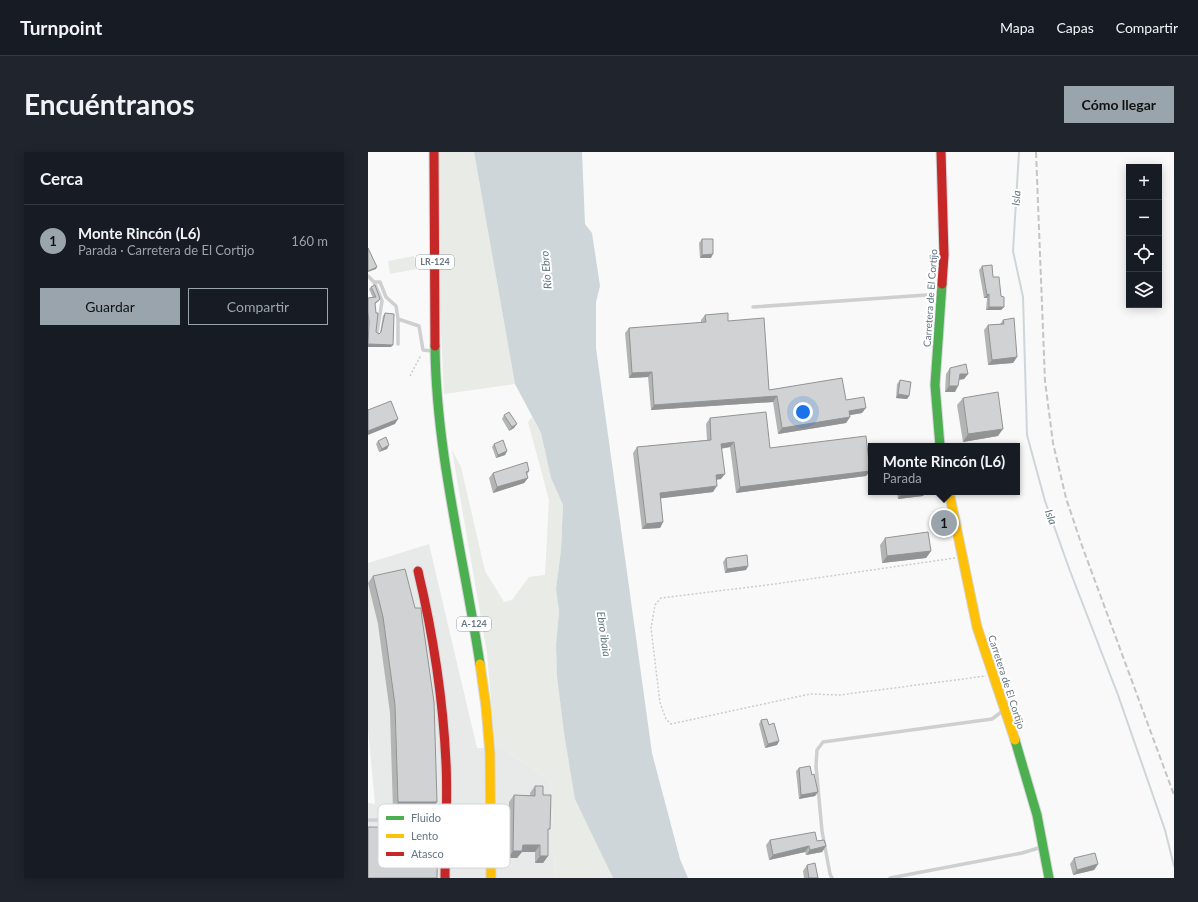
<!DOCTYPE html>
<html lang="es">
<meta charset="utf-8">
<style>
:root{--surface:#171b24;--page:#20242c;--text:#f1f3f6;--muted:#9ea1a6;--line:#363941;--accent:#99a4ac}
body{margin:0;font-family:Lato,sans-serif;background:var(--page);color:var(--text)}
.controls{position:absolute;right:12px;top:12px;display:grid;overflow:hidden;border-radius:0px;box-shadow:0 2px 10px #0003}
.controls button{width:36px;height:36px;display:grid;place-items:center;padding:0;border:0;border-bottom:1px solid var(--line);background:var(--surface);color:var(--text);font:20px sans-serif}
.you{position:absolute;left:435px;top:260px;width:14px;height:14px;margin:-10px;border:3px solid #fff;border-radius:50%;background:#1a73e8;box-shadow:0 0 0 6px #1a73e833}
.badge{display:grid;place-items:center;width:26px;height:26px;border-radius:50%;background:var(--accent);color:#111;font-size:13px;font-weight:700}
.pin{position:absolute;translate:-50% -50%;border:2px solid #fff;box-shadow:0 1px 4px #0006}
.popup{position:absolute;left:500px;top:291px;width:152px;height:52px;box-sizing:border-box;display:grid;place-content:center;border-radius:0px;background:var(--surface);filter:drop-shadow(0 1px 3px #0005);font-size:13px;white-space:nowrap;color:var(--muted)}
.popup b{font-size:15px;color:var(--text)}
.popup::after{content:'';position:absolute;left:50%;top:100%;margin-left:-8px;border:8px solid transparent;border-top-color:var(--surface)}
.list{margin:0;padding:0;list-style:none}
h2{display:flex;justify-content:space-between;align-items:center;height:52px;margin:0;padding:0 16px;font-size:17px}
h2 small{font-size:13px;font-weight:400;color:var(--muted)}
.list li{display:grid;grid-template-columns:26px 1fr auto;gap:12px;align-items:center;box-sizing:border-box;height:72px;padding:0 16px;border-top:1px solid var(--line)}
.list b{display:block;font-size:15px;white-space:nowrap}
.list p{margin:0;font-size:13px;white-space:nowrap;color:var(--muted)}
.list em{font-size:13px;font-style:normal;color:var(--muted)}
.actions{display:flex;gap:8px;padding:12px 16px}
.actions a{flex:1;padding:9px 0;border:1px solid var(--accent);border-radius:0px;text-align:center;font-size:14px;color:var(--accent)}
.actions .main{background:var(--accent);color:#111}
.icon{flex:none;width:22px;height:22px;fill:none;stroke:currentColor;stroke-width:2;stroke-linecap:round;stroke-linejoin:round}
.map{position:relative;flex:none;width:806px;height:726px;overflow:hidden;border-radius:0px}
header{display:flex;align-items:center;gap:24px;box-sizing:border-box;height:56px;padding:0 20px;background:var(--surface);border-bottom:1px solid var(--line)}
header strong{font-size:19px}
nav{display:flex;gap:22px;margin-inline-start:auto;font-size:14px}
.intro{display:flex;align-items:center;justify-content:space-between;box-sizing:border-box;height:96px;padding:0 24px}
h1{margin:0;font-size:28px}
.button{padding:10px 18px;border-radius:0px;background:var(--accent);color:#111;font-size:14px;font-weight:700}
main{display:flex;gap:24px;padding:0 24px}
aside{flex:1;background:var(--surface);border-radius:0px;box-shadow:0 2px 10px #0003}
.map>svg:first-child{display:block}
.built{fill:#e8e9e9}
.green{fill:#e8ebe6}
.water{fill:#ced6d9}
.lines{fill:none;stroke-linecap:round;stroke-linejoin:round}
.stream{stroke:#ced6d9;stroke-width:2}
.fast-casing{stroke:#d5d6d7;stroke-width:11}
.slow-casing{stroke:#d5d6d7;stroke-width:11}
.jam-casing{stroke:#d5d6d7;stroke-width:11}
.path{stroke:#cbcccd;stroke-width:1.5;stroke-dasharray:2 2;stroke-linecap:butt}
.lane{stroke:#cecfd0;stroke-width:3.5}
.fast{stroke:#4caf50;stroke-width:9}
.slow{stroke:#ffc107;stroke-width:9}
.jam{stroke:#c62828;stroke-width:9}
.rail{stroke:#c3c5c6;stroke-width:2;stroke-dasharray:6 3;stroke-linecap:butt}
.wall{fill:#b3b5b5}
.shaded-wall{fill:#929394}
.building{fill:#d0d2d3;stroke:#929394}
.labels{text-anchor:middle;stroke-width:4;stroke-linejoin:round;paint-order:stroke}
.shield{fill:#fff;stroke:#939fa8;stroke-width:1}
.shield-label{font-size:9px;font-weight:bold;fill:#657683}
.street-label{font-size:10px;fill:#657683;stroke:#fff}
.water-label{font-size:11px;font-style:italic;fill:#60757c;stroke:#fff}
.key{fill:#fff;stroke:#d1d6da;stroke-width:1}
.key-label{font-size:11px;fill:#657683}
</style>
<header>
<strong>Turnpoint</strong>
<nav><a>Mapa</a><a>Capas</a><a>Compartir</a></nav>
</header>
<div class="intro"><h1>Encuéntranos</h1><a class="button">Cómo llegar</a></div>
<main>
<aside>
<h2>Cerca<small></small></h2>
<ul class="list">
<li><span class="badge">1</span><div><b>Monte Rincón (L6)</b><p>Parada · Carretera de El Cortijo</p></div><em>160 m</em></li>
</ul>
<div class="actions"><a class="main">Guardar</a><a>Compartir</a></div>
</aside>
<div class="map">
<svg width="806" height="726" viewBox="0 0 806 726">
<rect width="100%" height="100%" fill="#f9f9f9"/>
<path class="built" d="M61,392L109,596H133L181,627L184,652L187,726H0V651L7,652L0,577V411Z"/>
<path class="green" d="M71,0H106L147,232L76,242L72,157Z
M46,104L48,117L22,122L20,109Z
M164,265L173,281L183,326L195,353L193,398L188,437L191,459L188,493L189,525L196,581L208,647L245,726H187L184,652L181,627L133,596H127L119,501L84,298L93,315L117,419L136,450L144,448L161,425L177,423L181,348L160,270Z"/>
<path class="water" d="M106,0H214L217,72L224,81L232,134L228,150V196L284,601L312,707L320,726H245L207,647L196,581L189,525L188,493L191,459L188,437L193,398L195,353L183,326L173,281L147,232Z"/>
<g class="lines">
<path class="stream" d="M651,0L645,99L655,145L659,283L677,349L702,419L750,543L797,678L806,714"/>
<g class="fast-casing">
<path id="fast" d="M67,194C68,301 96,406 112,512
M572,294L567,233L574,132
M647,588L669,663L681,726"/>
</g>
<g class="slow-casing">
<path id="slow" d="M581,340L609,475L647,588
M112,512L118,555L122,602L123,726"/>
</g>
<g class="jam-casing">
<path id="jam" d="M66,0L67,194
M573,0L576,103L574,132
M50,419C65,482 75,546 78,611C80,649 77,688 77,726"/>
</g>
<path class="path" d="M42,224L53,203
M587,406L407,432L293,446L287,453L283,476L292,551L298,567L303,572L442,542L472,543L618,524"/>
<path class="lane" d="M0,124L6,130H12L18,145L28,154L30,167
M6,130L14,149L9,181
M385,155L573,142
M30,192V167L51,174L55,198L64,199
M0,668L76,669
M464,726L462,722L454,679L448,614L449,598L455,590L624,567L636,558
M522,726L654,701L674,695"/>
<use href="#fast" class="fast"/>
<use href="#slow" class="slow"/>
<use href="#jam" class="jam"/>
<path class="rail" d="M668,0L677,229L685,291L698,346L713,391L806,643"/>
</g>
<path class="wall" d="M334,87L343,106H332L331,91Z
M614,114L633,144L636,155L633,158H618L619,146H616L611,118Z
M3,135L11,149L7,152L8,180L11,182L12,181L15,164L17,161L23,195H0V146H5L1,137Z
M337,163L360,169L401,238L478,248L494,261L482,263V265L478,271L410,282L405,250L283,258L280,225L261,226L257,181L261,176L333,171V168Z
M635,168L649,205L645,211L620,213L616,178L620,173L632,172Z
M582,216L600,222L596,227L591,228L587,240H577L578,222Z
M532,228L541,244L539,247L528,246L529,232Z
M595,246L630,284L595,290L589,253Z
M136,263L146,276L141,279L134,267Z
M342,266L402,296L502,319L498,324L368,341L362,295L353,297V327L348,328L345,340L292,346L295,370L292,376L274,377L265,301L269,295L339,288L338,272Z
M10,289L21,293L19,297L11,300L8,292Z
M126,292L139,299L137,303L128,306L124,295Z
M161,319L159,323L160,326L156,331L125,341L121,326L125,321Z
M529,340H558L555,344L530,347Z
M517,386L563,399L558,406L514,411L512,393Z
M358,406L380,414L378,418L357,421L355,410Z
M5,424L69,650L64,657L25,658L22,561L10,472L0,431Z
M393,568L401,573L411,589L409,593L397,596L391,572Z
M431,616L450,640L447,644L431,647L428,619Z
M167,634L175,643L180,680V704L175,711H167V700H154L149,706H140L141,650L146,643H162V641Z
M402,688L449,689L458,694L454,700L438,703L437,700L401,708L398,693Z
M706,706L730,712L726,718L705,723L702,712Z
M439,713L450,726H436L435,719Z"/>
<path class="shaded-wall" d="M345,102L343,106H332L334,103Z
M9,115L8,117L0,120V119Z
M621,142L619,146H616L619,143Z
M621,155H636L633,158H618Z
M0,192L25,193L23,195H0Z
M649,205L645,211L620,213L624,208Z
M284,220L280,225L261,226L264,221Z
M592,222H600L596,227L588,228Z
M581,234H590L587,240H577Z
M530,242L541,244L539,247L528,246Z
M409,244L405,250L283,258L286,253Z
M498,256L494,261L477,264L481,259Z
M482,265L478,271L410,282L414,276Z
M30,267L27,272L0,283V279Z
M149,272L146,276L141,279L144,275Z
M635,277L630,284L595,290L600,282Z
M366,290L362,295L349,297L353,292Z
M21,293L19,297L11,300L14,297Z
M139,299L137,303L128,306L130,303Z
M502,319L498,324L368,341L372,335Z
M357,322L353,327L344,328L348,323Z
M160,326L156,331L125,341L129,335Z
M349,334L345,340L288,347L292,341Z
M544,340H558L555,344L530,347L534,341Z
M295,370L292,376L274,377L278,372Z
M563,399L558,406L514,411L519,404Z
M380,414L378,418L357,421L359,417Z
M411,589L409,593L397,596L400,592Z
M450,640L447,644L431,647L433,643Z
M30,650H69L64,657L25,658Z
M155,693H172L167,700H154L149,706H140L145,699Z
M441,694L437,700L401,708L405,703Z
M458,694L454,700L438,703L442,698Z
M172,704H180L175,711H167Z
M730,712L726,718L705,723L709,718Z"/>
<path class="building" d="M334,87H345V102L334,103Z
M0,96L9,115L0,119Z
M624,113L625,125H631L633,144L636,145V155H621V142L619,143L614,114Z
M7,133L12,147L7,151L8,161H10L8,180L11,182L13,180L17,161L26,162L25,193L0,192L1,170L0,160V146L8,145L3,135Z
M360,161V169L396,166L401,238L474,226L478,248L496,245L498,256L481,259L482,265L414,276L409,244L286,253L284,220L264,221L261,176L338,170L337,163Z
M646,166L649,205L624,208L620,173L636,172L635,168Z
M598,212L600,222H592L590,234H581L582,216Z
M532,228L543,230L541,244L530,242Z
M630,240L635,277L600,282L595,246Z
M23,249L30,267L0,279V258Z
M141,260L149,272L144,275L136,263Z
M398,260L402,296L498,284L502,319L372,335L366,290L353,292L357,322L348,323L349,334L292,341L295,370L278,372L269,295L343,288L342,266Z
M18,285L21,293L14,297L10,289Z
M135,288L139,299L130,303L126,292Z
M159,310L161,319L158,320L160,326L129,335L125,321Z
M534,340H544L534,341Z
M560,380L563,399L519,404L517,386Z
M379,403L380,414L359,417L358,406Z
M37,417L47,456H53L54,466L66,550L69,650H30L27,553L15,465L5,424Z
M399,567L401,573L406,571L411,589L400,592L393,568Z
M442,614L444,623L446,622L450,640L433,643L431,616Z
M167,634H175V643H183L182,677H180V704H172V693H155L154,699H145L146,643L167,644Z
M0,675L70,676L69,726H0Z
M447,680L449,689L456,688L458,694L442,698L441,694L405,703L402,688Z
M727,701L730,712L709,718L706,706Z
M447,711L450,726H441L439,713Z"/>
<g class="labels">
<g class="shield">
<rect x="48" y="103" width="38" height="14" rx="3"/>
<rect x="89" y="465" width="34" height="14" rx="3"/>
</g>
<g class="shield-label">
<text x="67" y="113">LR-124</text>
<text x="106" y="475">A-124</text>
</g>
<g class="street-label">
<text transform="translate(562 146) rotate(-86)" y="4">Carretera de El Cortijo</text>
<text transform="translate(639 530) rotate(72)" y="4">Carretera de El Cortijo</text>
</g>
<g class="water-label">
<text transform="translate(648 46) rotate(-86)" y="4">Isla</text>
<text transform="translate(178 118) rotate(-95)" y="4">Río Ebro</text>
<text transform="translate(683 365) rotate(69)" y="4">Isla</text>
<text transform="translate(236 482) rotate(82)" y="4">Ebro ibaia</text>
</g>
</g>
<rect x="10" y="652" width="132" height="64" rx="6" class="key"/>
<rect x="18" y="664" width="18" height="4" fill="#4caf50"/>
<rect x="18" y="682" width="18" height="4" fill="#ffc107"/>
<rect x="18" y="700" width="18" height="4" fill="#c62828"/>
<g class="key-label">
<text x="43" y="670">Fluido</text>
<text x="43" y="688">Lento</text>
<text x="43" y="706">Atasco</text>
</g>
</svg>
<div class="controls">
<button>+</button>
<button>−</button>
<button><svg class="icon" aria-label="locate" viewBox="0 0 24 24"><circle cx="12" cy="12" r="6"/><path d="M12 2v4M12 18v4M2 12h4M18 12h4"/></svg></button>
<button><svg class="icon" aria-label="layers" viewBox="0 0 24 24"><path d="M12 4l9 5-9 5-9-5zM3 14l9 5 9-5"/></svg></button>
</div>
<div class="you"></div>
<div class="pin badge" style="left:576px;top:371px">1</div>
<div class="popup"><b>Monte Rincón (L6)</b>Parada</div>
</div>
</main>
